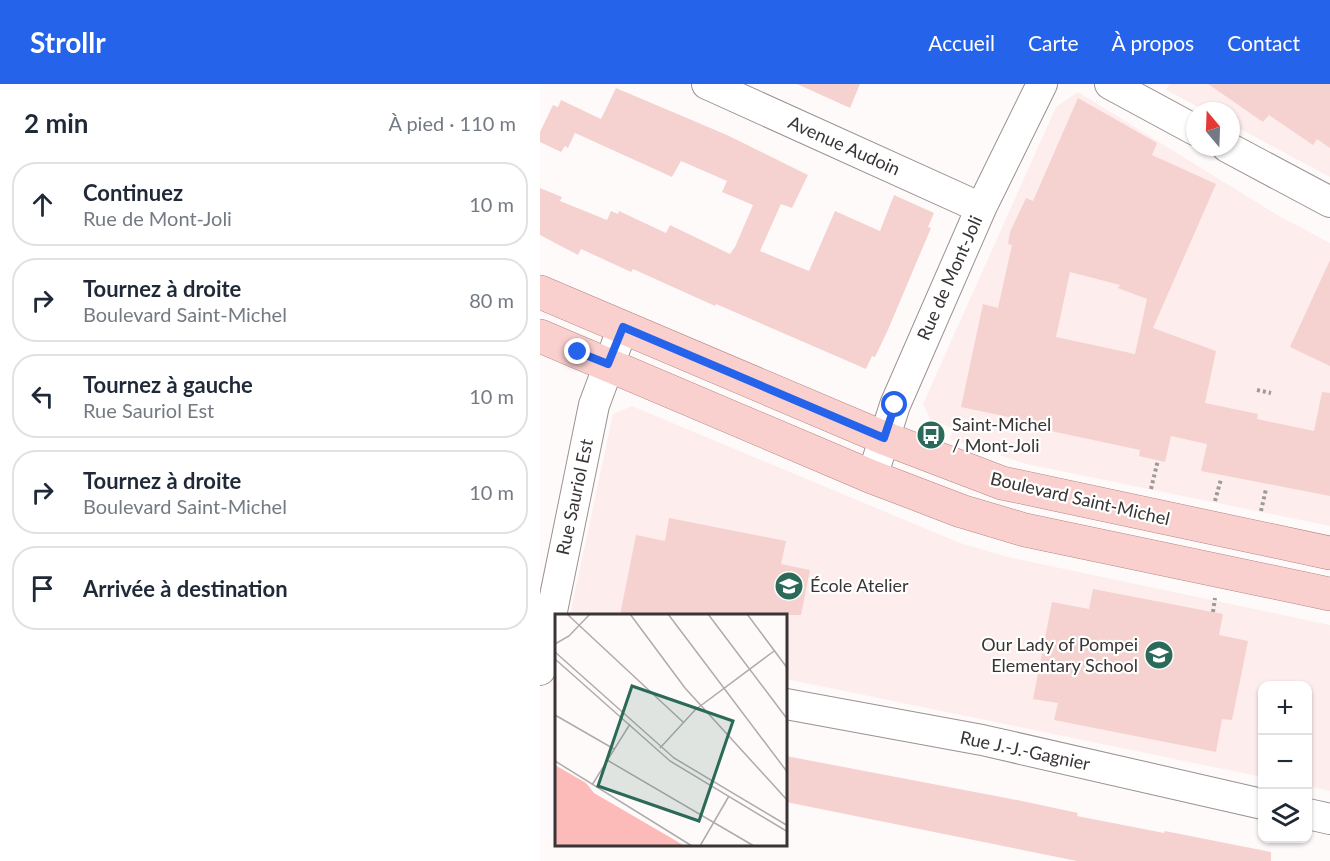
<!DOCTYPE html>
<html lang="fr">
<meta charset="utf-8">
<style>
:root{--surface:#fff;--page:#f6f6f7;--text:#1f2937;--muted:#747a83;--line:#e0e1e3;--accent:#2563eb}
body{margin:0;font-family:Lato,sans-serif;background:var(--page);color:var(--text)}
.controls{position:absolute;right:18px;bottom:18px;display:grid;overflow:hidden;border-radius:12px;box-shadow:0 2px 4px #0004}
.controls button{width:54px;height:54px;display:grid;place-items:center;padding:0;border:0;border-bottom:2px solid var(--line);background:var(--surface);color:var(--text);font:30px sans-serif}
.compass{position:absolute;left:646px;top:18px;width:54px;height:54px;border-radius:50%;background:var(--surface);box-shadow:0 2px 4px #0004;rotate:341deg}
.stop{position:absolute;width:18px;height:18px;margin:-14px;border:4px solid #2563eb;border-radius:50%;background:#fff}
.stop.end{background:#2563eb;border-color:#fff;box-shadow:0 2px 6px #0008}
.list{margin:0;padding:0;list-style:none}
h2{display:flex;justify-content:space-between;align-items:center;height:78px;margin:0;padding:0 24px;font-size:26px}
h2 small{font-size:20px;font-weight:400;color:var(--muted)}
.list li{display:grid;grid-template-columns:39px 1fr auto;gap:18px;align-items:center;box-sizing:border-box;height:84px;margin:0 12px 12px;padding:0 12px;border:2px solid var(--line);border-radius:24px}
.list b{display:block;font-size:22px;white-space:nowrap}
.list p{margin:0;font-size:20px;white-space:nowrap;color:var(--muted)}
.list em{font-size:20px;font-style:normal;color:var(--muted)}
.icon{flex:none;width:33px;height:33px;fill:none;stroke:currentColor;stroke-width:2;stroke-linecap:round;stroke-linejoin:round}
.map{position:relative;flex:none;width:790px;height:777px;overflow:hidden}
header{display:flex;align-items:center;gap:36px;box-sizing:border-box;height:84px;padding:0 30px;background:var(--accent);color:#fff}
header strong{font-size:28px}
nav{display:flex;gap:33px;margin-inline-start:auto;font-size:21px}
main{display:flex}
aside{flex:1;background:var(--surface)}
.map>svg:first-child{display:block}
.built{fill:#fdedec}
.building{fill:#f5d2d0;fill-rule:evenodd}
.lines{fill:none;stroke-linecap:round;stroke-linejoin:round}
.minor-casing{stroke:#9b9190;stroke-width:32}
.major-casing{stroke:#b48583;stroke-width:34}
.path{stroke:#9f9a9a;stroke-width:4;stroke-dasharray:3 3;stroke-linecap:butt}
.minor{stroke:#fff;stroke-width:30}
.major{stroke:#fad0ce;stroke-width:33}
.route{stroke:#2563eb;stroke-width:8}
.labels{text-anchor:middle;stroke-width:4.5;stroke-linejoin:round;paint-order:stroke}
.street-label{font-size:18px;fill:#393534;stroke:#fff}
.poi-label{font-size:18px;fill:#393534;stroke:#fff;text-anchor:start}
.inset-road{fill:none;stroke:#b0abab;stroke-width:1.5}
.view{fill:#2b6a58;fill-opacity:0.15;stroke:#2b6a58;stroke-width:3}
.inset-edge{fill:none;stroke:#393534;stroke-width:3}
</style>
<header>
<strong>Strollr</strong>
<nav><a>Accueil</a><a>Carte</a><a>À propos</a><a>Contact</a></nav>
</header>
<main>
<aside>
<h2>2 min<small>À pied · 110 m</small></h2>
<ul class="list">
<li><svg class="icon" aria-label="ahead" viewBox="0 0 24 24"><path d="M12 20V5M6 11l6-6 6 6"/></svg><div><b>Continuez</b><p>Rue de Mont-Joli</p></div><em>10 m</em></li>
<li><svg class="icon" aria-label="right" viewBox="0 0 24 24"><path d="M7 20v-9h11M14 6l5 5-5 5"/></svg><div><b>Tournez à droite</b><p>Boulevard Saint-Michel</p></div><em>80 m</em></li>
<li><svg class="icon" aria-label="left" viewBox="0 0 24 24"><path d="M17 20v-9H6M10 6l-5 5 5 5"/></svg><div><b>Tournez à gauche</b><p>Rue Sauriol Est</p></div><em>10 m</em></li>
<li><svg class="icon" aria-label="right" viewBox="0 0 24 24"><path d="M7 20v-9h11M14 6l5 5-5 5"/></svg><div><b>Tournez à droite</b><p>Boulevard Saint-Michel</p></div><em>10 m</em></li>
<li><svg class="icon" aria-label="arrive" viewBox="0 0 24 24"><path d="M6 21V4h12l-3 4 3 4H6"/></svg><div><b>Arrivée à destination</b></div></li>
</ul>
</aside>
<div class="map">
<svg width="790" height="777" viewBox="0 0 790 777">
<rect width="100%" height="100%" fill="#fffafa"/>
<path class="built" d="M630,0H790V93L691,40V27H666L626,6Z
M538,8L739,132L790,159V442L486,380L410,355L413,344L391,337L383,320L516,23Z
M92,322L420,459L468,473L790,541V707L768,702V602H722V693L246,595V531H30L73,330Z"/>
<path class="building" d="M257,0H320L310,24Z
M668,0H790V64L777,55L773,61L729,31L723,38Z
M76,4L187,51L268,91L252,124L241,120L220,167L269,187L295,127L340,147L354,111L394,129L388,143L391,144L347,248L335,273L332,272L326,285L176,220L175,222L93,185L91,188L41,165L38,171L0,151V104L22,113L20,117L67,136L71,127L78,130L79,127L126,149L130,141L190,170L195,163L213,121L182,108L187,97L141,77L132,93L35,49L28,64L25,62L21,68L0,58V48L13,21L18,23L21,16L61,35Z
M538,14L617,59L612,71L676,100L613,244L676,267L665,319L718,330L717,335L774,347L782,308L790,309V412L661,387L667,360L631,352L625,378L599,372L600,366L511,347L512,342L421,323L443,220L458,224L472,161L468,160L470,148L486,114L493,117ZM530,188L580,201L578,204L607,215L595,270L516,253Z
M790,176V282L750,263Z
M129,434L246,457L241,480L270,486L261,531H80L96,451L125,457Z
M553,505L683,530L679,551L708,557L692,636L682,635L676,668L514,636L518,619L493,615L512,518L549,525Z
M246,672L482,717L538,729L537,732L624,749L625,747L731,768V777H537L246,718Z"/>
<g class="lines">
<g class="minor-casing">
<path id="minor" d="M167,0L441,124
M570,0L655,46
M687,63L790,118
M332,393L355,321L441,124L502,0
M0,586L54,321L83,243
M246,620L442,656L722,720
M768,730L790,735"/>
</g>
<g class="major-casing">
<path id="major" d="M0,208L344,354L462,399L790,469
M0,252L332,393L421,427L485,446L790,510"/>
</g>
<path class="path" d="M717,306L731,309
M611,405L618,376
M675,417L681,395
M721,427L726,405
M673,528L675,514"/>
<use href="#minor" class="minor"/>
<use href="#major" class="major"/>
</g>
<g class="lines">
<path class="route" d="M38,268L68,280L83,243L344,354L355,321"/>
</g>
<defs>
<g id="bus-disc" transform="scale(1.5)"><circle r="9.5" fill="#2b6a58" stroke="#fff"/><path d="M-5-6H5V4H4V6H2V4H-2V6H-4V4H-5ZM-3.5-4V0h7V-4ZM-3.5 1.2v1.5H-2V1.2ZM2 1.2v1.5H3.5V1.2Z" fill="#fff"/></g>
<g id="school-disc" transform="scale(1.5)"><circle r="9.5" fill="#2b6a58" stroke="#fff"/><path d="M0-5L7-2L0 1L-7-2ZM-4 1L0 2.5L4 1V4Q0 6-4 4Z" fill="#fff"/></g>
</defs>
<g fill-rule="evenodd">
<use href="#bus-disc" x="391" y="351"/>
<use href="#school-disc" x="249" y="502"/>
<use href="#school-disc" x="619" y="571"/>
</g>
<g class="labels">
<g class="street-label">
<text transform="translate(304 62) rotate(24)" y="6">Avenue Audoin</text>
<text transform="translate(410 194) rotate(-66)" y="6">Rue de Mont-Joli</text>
<text transform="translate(35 413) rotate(-78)" y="6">Rue Sauriol Est</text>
<text transform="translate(540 415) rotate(13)" y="6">Boulevard Saint-Michel</text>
<text transform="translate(485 667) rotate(12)" y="6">Rue J.-J.-Gagnier</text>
</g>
<g class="poi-label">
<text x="412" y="347">Saint-Michel<tspan x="412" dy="21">/ Mont-Joli</tspan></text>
<text x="270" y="508">École Atelier</text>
<text x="598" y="567" text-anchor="end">Our Lady of Pompei<tspan x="598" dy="21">Elementary School</tspan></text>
</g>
</g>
<g transform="translate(15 530)">
<rect width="232" height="232" fill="#fffafa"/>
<path d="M0,151L31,169L39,179L130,232H0Z" fill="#fcbbb8"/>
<path class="inset-road" d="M12,0L128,108M75,0L130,74L233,187M113,0L233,159M153,0L233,106M192,0L233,55M0,30L14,22L35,0M0,38L119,144L233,212M0,45L115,147L233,218M0,101L59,135M105,134L140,96L219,37M52,146L199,232M0,147L137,232M37,171L75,110M145,232L174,182"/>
<path class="view" d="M77,72L178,107L144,207L43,172Z"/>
<rect width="232" height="232" class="inset-edge"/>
</g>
</svg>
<div class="controls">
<button>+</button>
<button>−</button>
<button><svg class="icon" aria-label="layers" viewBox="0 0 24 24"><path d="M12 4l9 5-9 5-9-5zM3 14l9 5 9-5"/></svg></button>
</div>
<svg class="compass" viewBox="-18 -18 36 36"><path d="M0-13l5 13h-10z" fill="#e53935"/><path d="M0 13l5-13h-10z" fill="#747a83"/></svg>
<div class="stop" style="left:355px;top:321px"></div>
<div class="stop end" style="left:38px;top:268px"></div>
</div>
</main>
